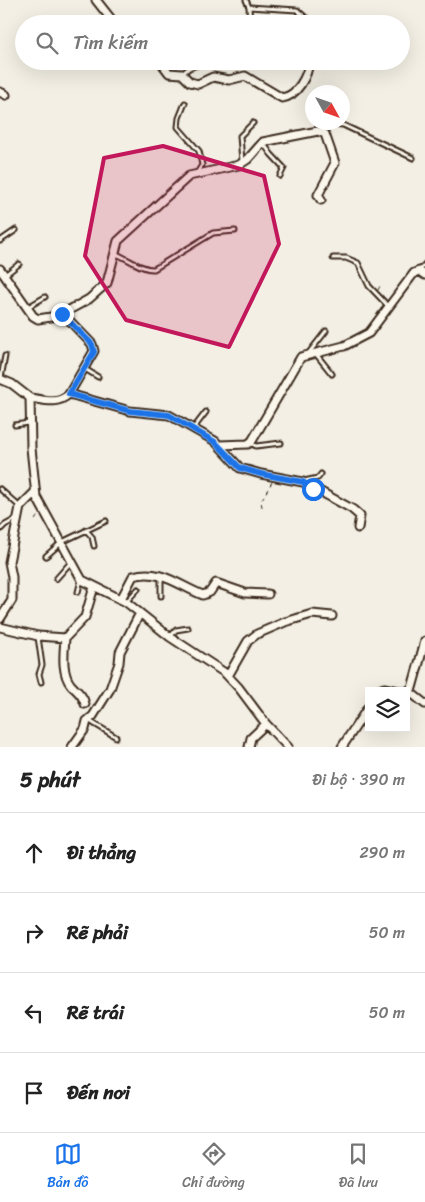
<!DOCTYPE html>
<html lang="vi">
<meta charset="utf-8">
<style>
:root{--surface:#fff;--page:#f2f2f2;--text:#222;--muted:#767676;--line:#e0e0e0;--accent:#1a73e8}
body{margin:0;font-family:Sriracha,sans-serif;background:var(--page);color:var(--text)}
.controls{position:absolute;right:15px;bottom:15px;display:grid;overflow:hidden;border-radius:0px;box-shadow:0 5px 20px #0002}
.controls button{width:45px;height:45px;display:grid;place-items:center;padding:0;border:0;border-bottom:1px solid var(--line);background:var(--surface);color:var(--text);font:25px sans-serif}
.compass{position:absolute;left:305px;top:85px;width:45px;height:45px;border-radius:50%;background:var(--surface);box-shadow:0 5px 20px #0002;rotate:130deg}
.stop{position:absolute;width:15px;height:15px;margin:-11px;border:4px solid #1a73e8;border-radius:50%;background:#fff}
.stop.end{background:#1a73e8;border-color:#fff;box-shadow:0 1px 5px #0008}
.list{margin:0;padding:0;list-style:none}
h2{display:flex;justify-content:space-between;align-items:center;height:65px;margin:0;padding:0 20px;font-size:21px}
h2 small{font-size:16px;font-weight:400;color:var(--muted)}
.list li{display:grid;grid-template-columns:32px 1fr auto;gap:15px;align-items:center;box-sizing:border-box;height:80px;padding:0 20px;border-top:1px solid var(--line)}
.list b{display:block;font-size:19px;white-space:nowrap}
.list em{font-size:16px;font-style:normal;color:var(--muted)}
.icon{flex:none;width:28px;height:28px;fill:none;stroke:currentColor;stroke-width:2;stroke-linecap:round;stroke-linejoin:round}
.map{position:relative;flex:none;width:425px;height:747px;overflow:hidden}
.search{position:absolute;background:var(--surface);box-shadow:0 5px 20px #0002;left:15px;right:15px;top:15px;height:55px;display:flex;align-items:center;gap:12px;box-sizing:border-box;padding:0 18px;border-radius:28px;color:var(--muted);font-size:19px}
.sheet{height:385px;background:var(--surface)}
nav{display:flex;justify-content:space-around;align-items:center;box-sizing:border-box;height:70px;border-top:1px solid var(--line);background:var(--surface);font-size:14px;color:var(--muted)}
nav a{display:grid;justify-items:center;gap:2px}
nav .on{color:var(--accent)}
.map>svg:first-child{display:block}
.lines{fill:none;stroke-linecap:round;stroke-linejoin:round}
.lane-casing{stroke:#3b2a1e;stroke-width:7}
.street-casing{stroke:#3b2a1e;stroke-width:11}
.path{stroke:#3b2a1e;stroke-width:1;stroke-dasharray:4 4;stroke-linecap:butt}
.lane{stroke:#fbf7ec;stroke-width:3}
.street{stroke:#fbf7ec;stroke-width:7}
.route{stroke:#1a73e8;stroke-width:6}
.marked{fill:#c2185b;fill-opacity:0.2;stroke:#c2185b;stroke-width:4;stroke-linejoin:round}
</style>
<div class="map">
<svg width="425" height="747" viewBox="0 0 425 747">
<rect width="100%" height="100%" fill="#f3efe4"/>
<filter id="ink" filterUnits="userSpaceOnUse"><feTurbulence type="fractalNoise" baseFrequency=".02" numOctaves="2"/><feDisplacementMap in="SourceGraphic" scale="10" xChannelSelector="R" yChannelSelector="G"/><feConvolveMatrix kernelMatrix="1 2 1 2 8 2 1 2 1" color-interpolation-filters="sRGB"/></filter>
<g filter="url(#ink)">
<g class="lines">
<g class="lane-casing">
<path id="lane" d="M246,0L249,7L250,24
M249,7L297,10L313,24
M182,74L189,68L208,61
M185,103L179,118L178,127L199,151L202,165L197,173
M321,131L333,124L343,125L413,158
M263,143L271,154L284,168L280,176
M242,161L240,136L253,123
M0,241L16,230
M114,253C126,257 141,270 154,269L213,233L235,231
M333,258H346L358,263L369,286L389,307
M419,271L425,264
M5,275L19,264
M28,307L45,297
M308,354L326,331
M316,354L332,374
M85,369L98,377
M1,378L5,356
M15,425L29,423
M193,429L206,412
M250,443L256,446L281,443
M304,481L318,478L321,474
M0,489L19,506
M0,530L5,525L16,519
M86,530L92,537L94,546
M46,556L62,542L106,521
M161,577V596
M56,579L71,562
M78,592L81,580
M126,602L138,589
M38,637L42,665L39,674L41,682
M170,637L176,630L188,628
M88,720L116,737"/>
</g>
<g class="street-casing">
<path id="street" d="M96,0L115,24
M160,61L169,73L182,74L190,82L198,84L213,77L229,80L245,76L282,98C297,96 308,76 309,61
M0,92L6,95
M0,269L33,316L38,319L64,315L92,344L94,351L69,394C57,405 45,400 30,398
M62,314L89,299L107,283L118,241L189,176L239,165L248,159L263,142L318,131L325,134L335,163L318,195L321,200
M0,379L12,384L30,398L31,448L36,496L82,580L126,602L170,637L225,673L239,688L266,724L288,747
M69,394L130,411L169,415L215,441L240,468L261,474L303,482L352,509L360,516L358,528
M219,445L248,444L252,441L301,357L344,346L369,333L414,273L419,271L425,275
M121,599L133,576C161,568 179,586 203,595L210,592L216,583L245,593L268,594
M0,619L12,600V577L9,562L20,507L35,492
M0,627L38,636L65,638L85,617L94,587
M65,638C64,652 61,673 71,685C77,691 83,695 85,704
M228,676L248,641L257,634L285,622L312,614L332,616
M377,691L384,688L399,691
M406,692L412,688L425,641
M410,692L425,704
M72,747L85,729L87,721L93,716L110,689L119,663L120,652L140,613
M249,747L251,738L266,724
M342,747L369,706"/>
</g>
<path class="path" d="M378,290L381,284
M262,507L261,501L272,482
M35,520L39,514"/>
<use href="#lane" class="lane"/>
<use href="#street" class="street"/>
</g>
</g>
<g class="lines" filter="url(#ink)">
<path class="route" d="M62,314L92,344L94,352L69,394L130,411L169,415L215,442L240,468L261,474L303,482L313,489"/>
</g>
<path class="marked" d="M163,146L264,176L279,244L229,347L126,320L85,256L104,158Z"/>
</svg>
<div class="controls">
<button><svg class="icon" aria-label="layers" viewBox="0 0 24 24"><path d="M12 4l9 5-9 5-9-5zM3 14l9 5 9-5"/></svg></button>
</div>
<svg class="compass" viewBox="-18 -18 36 36"><path d="M0-13l5 13h-10z" fill="#e53935"/><path d="M0 13l5-13h-10z" fill="#767676"/></svg>
<div class="stop" style="left:313px;top:489px"></div>
<div class="stop end" style="left:62px;top:314px"></div>
<div class="search"><svg class="icon" aria-label="search" viewBox="0 0 24 24"><circle cx="10" cy="10" r="6"/><path d="M15 15l6 6"/></svg>Tìm kiếm</div>
</div>
<section class="sheet">
<h2>5 phút<small>Đi bộ · 390 m</small></h2>
<ul class="list">
<li><svg class="icon" aria-label="ahead" viewBox="0 0 24 24"><path d="M12 20V5M6 11l6-6 6 6"/></svg><div><b>Đi thẳng</b></div><em>290 m</em></li>
<li><svg class="icon" aria-label="right" viewBox="0 0 24 24"><path d="M7 20v-9h11M14 6l5 5-5 5"/></svg><div><b>Rẽ phải</b></div><em>50 m</em></li>
<li><svg class="icon" aria-label="left" viewBox="0 0 24 24"><path d="M17 20v-9H6M10 6l-5 5 5 5"/></svg><div><b>Rẽ trái</b></div><em>50 m</em></li>
<li><svg class="icon" aria-label="arrive" viewBox="0 0 24 24"><path d="M6 21V4h12l-3 4 3 4H6"/></svg><div><b>Đến nơi</b></div></li>
</ul>
</section>
<nav>
<a class="on"><svg class="icon" aria-label="map" viewBox="0 0 24 24"><path d="M3 6l6-2 6 2 6-2v14l-6 2-6-2-6 2zM9 4v14M15 6v14"/></svg>Bản đồ</a>
<a><svg class="icon" aria-label="directions" viewBox="0 0 24 24"><path d="M12 3l9 9-9 9-9-9zM9 14v-3h6M13 9l2 2-2 2"/></svg>Chỉ đường</a>
<a><svg class="icon" aria-label="saved" viewBox="0 0 24 24"><path d="M7 4h10v16l-5-4-5 4z"/></svg>Đã lưu</a>
</nav>
